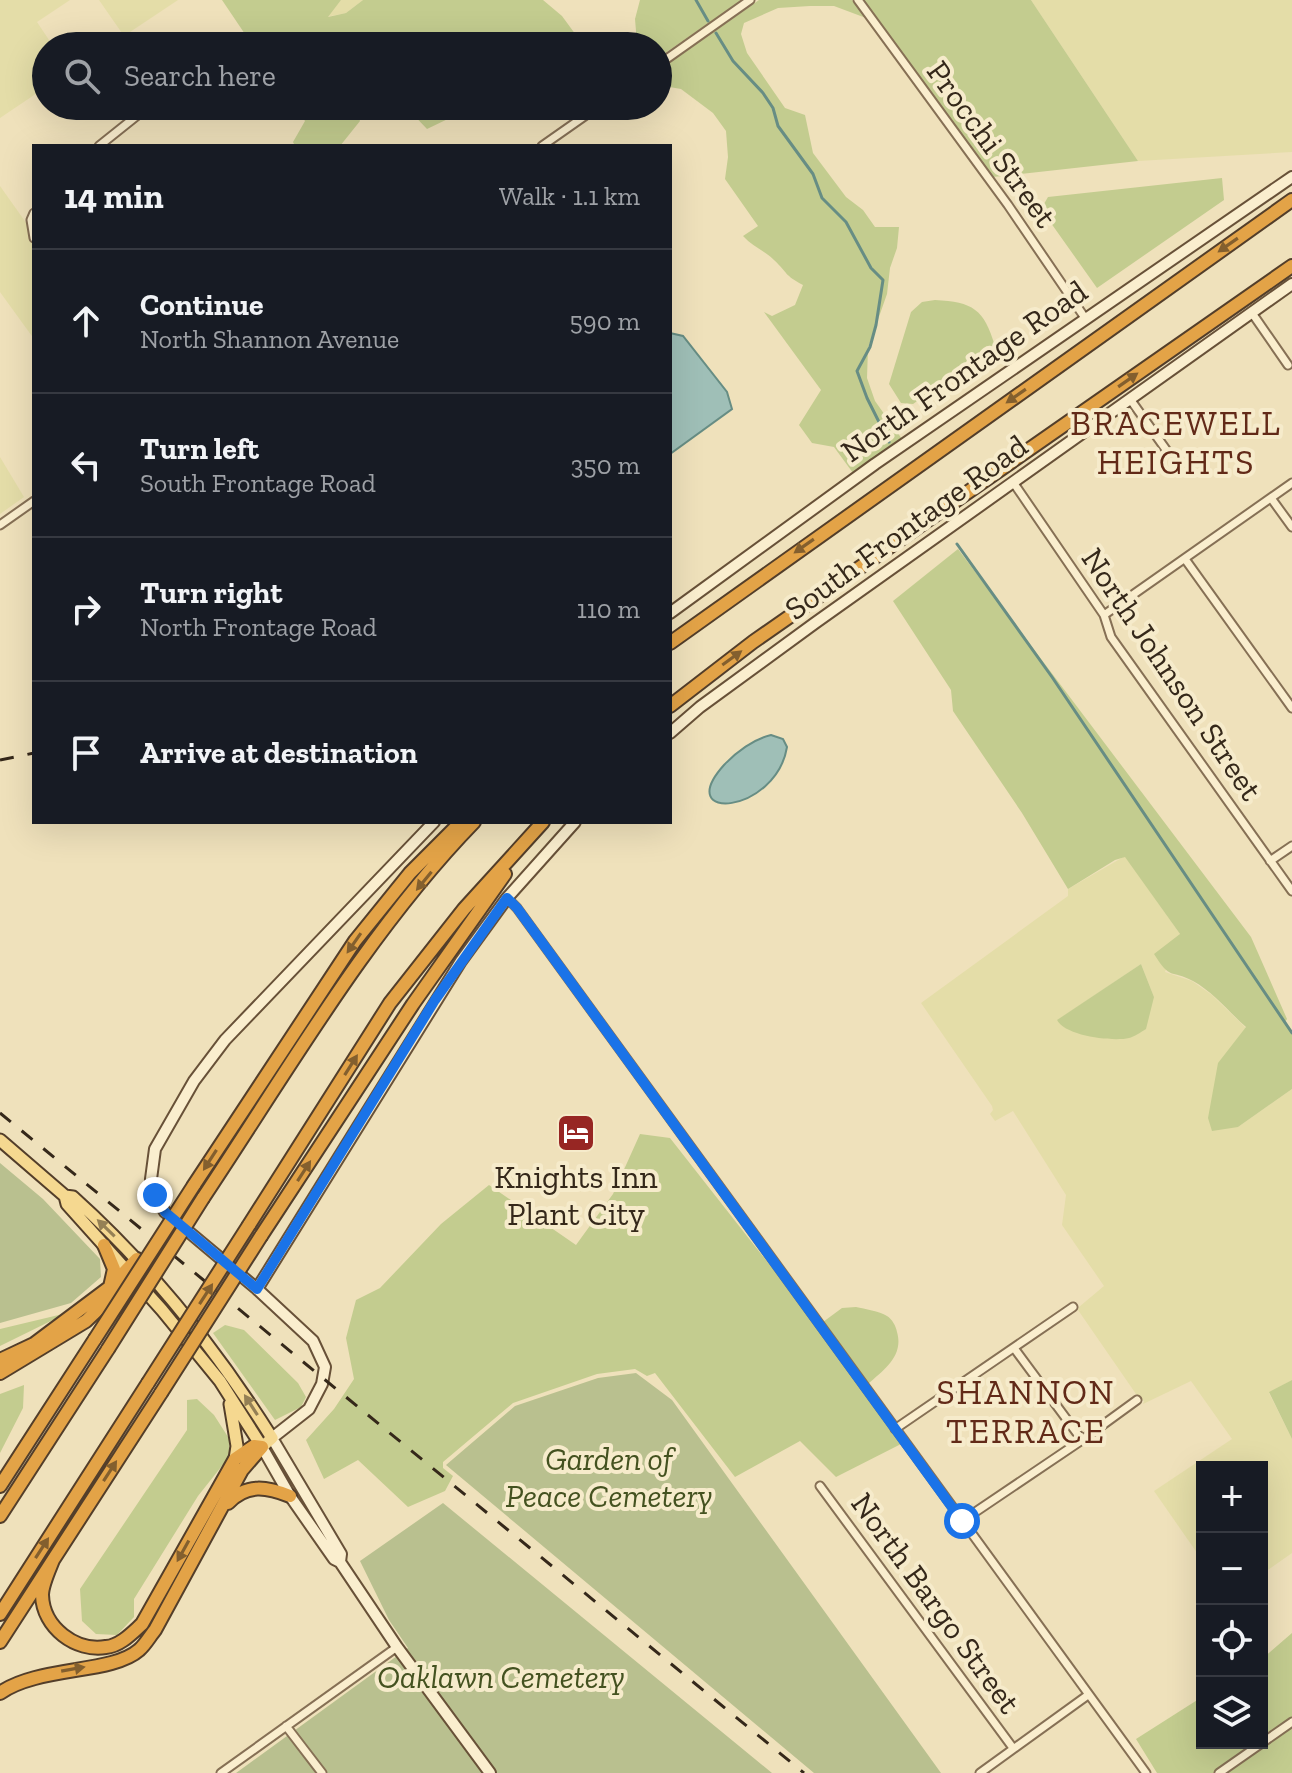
<!DOCTYPE html>
<meta charset="utf-8">
<style>
:root{--surface:#171b24;--page:#242831;--text:#f1f3f6;--muted:#9ea1a6;--line:#363941}
body{margin:0;font-family:"Zilla Slab",serif;background:var(--page);color:var(--text)}
.controls{position:absolute;right:24px;bottom:24px;display:grid;overflow:hidden;border-radius:0px;box-shadow:0 8px 32px #0002}
.controls button{width:72px;height:72px;display:grid;place-items:center;padding:0;border:0;border-bottom:2px solid var(--line);background:var(--surface);color:var(--text);font:40px sans-serif}
.stop{position:absolute;width:24px;height:24px;margin:-18px;border:6px solid #1a73e8;border-radius:50%;background:#fff}
.stop.end{background:#1a73e8;border-color:#fff;box-shadow:0 2px 8px #0008}
.list{margin:0;padding:0;list-style:none}
h2{display:flex;justify-content:space-between;align-items:center;height:104px;margin:0;padding:0 32px;font-size:34px}
h2 small{font-size:26px;font-weight:400;color:var(--muted)}
.list li{display:grid;grid-template-columns:52px 1fr auto;gap:24px;align-items:center;box-sizing:border-box;height:144px;padding:0 32px;border-top:2px solid var(--line)}
.list b{display:block;font-size:30px;white-space:nowrap}
.list p{margin:0;font-size:26px;white-space:nowrap;color:var(--muted)}
.list em{font-size:26px;font-style:normal;color:var(--muted)}
.icon{flex:none;width:44px;height:44px;fill:none;stroke:currentColor;stroke-width:2;stroke-linecap:round;stroke-linejoin:round}
.map{position:relative;flex:none;width:1292px;height:1773px;overflow:hidden}
.search{position:absolute;background:var(--surface);box-shadow:0 8px 32px #0002;left:32px;top:32px;width:640px;height:88px;display:flex;align-items:center;gap:20px;box-sizing:border-box;padding:0 28px;border-radius:44px;color:var(--muted);font-size:30px}
.panel{position:absolute;background:var(--surface);box-shadow:0 8px 32px #0002;left:32px;top:144px;width:640px;height:680px;border-radius:0px}
.map>svg:first-child{display:block}
.farmland{fill:#e4dda8;fill-rule:evenodd}
.green{fill:#c3cc8f}
.cemetery{fill:#b9c08f}
.water{fill:#9fbfb7;stroke:#678d84;stroke-width:2}
.lines{fill:none;stroke-linecap:round;stroke-linejoin:round}
.stream{stroke:#678d84;stroke-width:3}
.street-casing{stroke:#867055;stroke-width:11}
.secondary-casing{stroke:#685138;stroke-width:14}
.primary-casing{stroke:#533e2a;stroke-width:15}
.highway-casing{stroke:#533e2a;stroke-width:16}
.street{stroke:#faeece;stroke-width:7}
.secondary{stroke:#faeece;stroke-width:10}
.primary{stroke:#f5d890;stroke-width:11}
.highway{stroke:#e3a347;stroke-width:12}
.rail{stroke:#35281a;stroke-width:3;stroke-dasharray:14 14;stroke-linecap:butt}
.highway-bridge-casing{stroke:#533e2a;stroke-width:16;stroke-linecap:butt}
.highway-bridge{stroke:#e3a347;stroke-width:12}
.oneway{fill:#835f2e}
.oneway2{fill:#958055}
.route{stroke:#1a73e8;stroke-width:10}
.labels{text-anchor:middle;stroke-width:8;stroke-linejoin:round;paint-order:stroke}
.street-label{font-size:32px;fill:#35281a;stroke:#f6ebcb}
.poi-label{font-size:32px;fill:#35281a;stroke:#f6ebcb}
.park-label{font-size:32px;font-style:italic;fill:#445220;stroke:#f6ebcb}
.neighbourhood-label{font-size:34px;letter-spacing:2px;fill:#622a18;stroke:#f6ebcb}
</style>
<div class="map">
<svg width="1292" height="1773" viewBox="0 0 1292 1773">
<rect width="100%" height="100%" fill="#efe1bb"/>
<path class="farmland" d="M0,0H70L37,22L53,46H46V87L0,118Z
M99,0H178L124,36Z
M341,0H363L346,13L326,17Z
M1031,0H1292V152L1138,161Z
M0,186L34,234V339L0,292Z
M0,457L24,497L0,514Z
M1125,856L1180,934L1165,972L1192,981L1212,995L1246,1028L1218,1064L1238,1127L1292,1089V1380L1269,1393L1292,1439V1553L1262,1574V1467H1202V1560L1154,1491L1232,1439L1191,1381L1143,1404L1144,1401L1136,1394L1078,1310L1079,1307L1104,1286L1062,1225L1066,1195L1013,1111L995,1121L990,1114L993,1110L992,1106L921,1003L1068,896V889ZM1141,964L1154,997L1057,1021L1058,1020Z"/>
<path class="green" d="M222,0H341L328,17L346,13L363,0H543L562,16L584,46H502L491,38L477,46H253Z
M640,0H742L658,58V46H639L637,43L635,19Z
M759,0H852L866,18L834,6H810L778,8L744,23L741,34L747,53L785,108L805,115L813,153L846,197L863,210L875,227H899L897,248L890,268L887,294L868,348L867,378L875,401L902,439L853,473L834,447L812,443L799,425L821,390L764,312L772,316L795,305L803,285C784,275 788,273 774,260C764,250 753,247 743,236L758,226L725,179L728,157L726,131L713,113L681,89L658,85V71Z
M863,0H1031L1138,161L993,177Z
M295,106H354L360,121L340,146H295L293,142L305,121Z
M405,106H448L454,116L427,129Z
M1222,178L1224,200L1097,288L1041,209L1048,197Z
M935,300C973,302 984,309 995,346L913,404L901,403L889,384L911,312L922,302Z
M958,549L1251,937L1287,1019L1285,1022L1292,1032V1089L1238,1127L1212,1131L1208,1118L1218,1063L1246,1027C1229,1012 1213,992 1193,981C1170,969 1171,981 1154,954L1180,934L1125,857L1115,860L1068,889L1022,813L953,711L951,690L893,601Z
M1141,964L1154,997L1146,1029C1141,1032 1134,1037 1129,1038C1113,1042 1065,1036 1057,1020Z
M640,1134L670,1138L780,1278L901,1444L836,1477L800,1441L735,1477L655,1373L647,1376L635,1369L597,1374L513,1403L443,1462V1468L453,1476L445,1491L408,1507L358,1460L324,1479L306,1440L334,1409L354,1379L346,1338L356,1300L380,1288L441,1224L489,1185L576,1245L613,1194Z
M856,1307C865,1309 879,1311 887,1316C892,1319 896,1326 897,1332C904,1356 884,1370 868,1384L823,1322L842,1308Z
M67,1313L65,1314L0,1346V1329Z
M225,1325L244,1330L298,1383L306,1397L301,1407L275,1420L213,1333Z
M1292,1380V1439L1269,1392Z
M24,1385L23,1408L0,1453V1394Z
M197,1399L214,1415L230,1440L229,1457L198,1496L134,1599V1617L117,1635L96,1634L82,1621L80,1589L187,1430V1400Z
M1292,1633V1773H1157L1136,1739L1202,1697V1743H1262V1659Z"/>
<path class="cemetery" d="M0,1163L43,1199L100,1259L101,1277L71,1303L0,1323Z
M636,1373L672,1400L941,1773H814L446,1465L515,1406L598,1378Z
M443,1503L772,1773H236L408,1648L389,1620L360,1561Z"/>
<path class="water" d="M670,333L683,336L727,392L732,409L670,454Z
M771,735L783,739L787,747C776,814 672,823 724,765C736,752 754,739 771,735Z"/>
<g class="lines">
<path class="stream" d="M696,0L708,21
M716,33L733,61L763,93L773,108L778,126L813,174L822,198L846,222L871,268L883,280L876,325L870,347L857,371L867,398L889,442
M957,544L1052,677L1292,1033"/>
<g class="street-casing">
<path id="street" d="M858,0L1008,205L1085,318
M658,65L750,0
M99,146L149,106
M542,146L599,106
M34,213L31,220L34,238
M1252,313L1288,365
M1130,399L1167,451
M1013,482L1104,615L1111,637L1292,891
M1271,498L1292,527
M0,525L34,501
M1185,559L1292,708
M1104,615L1292,483
M1270,861L1292,846
M507,898L517,908L1146,1773
M1014,1348L1082,1440
M895,1429L1073,1307
M820,1486L1013,1748
M962,1521L1082,1440L1137,1400
M286,1726L322,1773
M221,1773L397,1647
M980,1773L1088,1695
M1219,1773L1292,1722"/>
</g>
<g class="secondary-casing">
<path id="secondary" d="M670,613L875,464L1292,177
M670,733L700,707L815,623L1292,284
M257,1289L461,961L507,898L575,822
M262,1447L290,1496L334,1559L340,1562L397,1647L490,1773
M340,1562L341,1554L272,1438L309,1409L322,1384L325,1367L313,1341L257,1289L165,1212L155,1195L151,1179L155,1149L194,1081L225,1040L434,822"/>
</g>
<g class="primary-casing">
<path id="primary" d="M0,1140L65,1196L73,1197C152,1268 216,1349 272,1438L262,1447L220,1381L162,1310L67,1204L65,1196
M230,1404L237,1446L235,1459"/>
</g>
<g class="highway-casing">
<path id="highway" d="M670,643L1292,200
M670,706L753,642L1292,266
M194,1185L355,941L410,873L461,822
M203,1198C287,1072 368,931 474,822
M249,1225L390,1003L464,909L543,822
M261,1236L413,1004L505,874
M111,1286L137,1259
M0,1360L34,1344L110,1287L114,1269L104,1245
M0,1373L86,1321L132,1277
M0,1486L95,1339
M228,1503C247,1483 267,1487 290,1496
M0,1516L108,1349
M53,1560C49,1570 42,1585 42,1595C43,1628 76,1652 106,1647C120,1646 132,1633 142,1624L235,1459L254,1446L262,1447
M0,1614L148,1383
M0,1642L161,1393
M0,1693C38,1666 112,1674 139,1650C145,1645 150,1636 155,1630L242,1470L262,1447"/>
</g>
<use href="#street" class="street"/>
<use href="#secondary" class="secondary"/>
<use href="#primary" class="primary"/>
<use href="#highway" class="highway"/>
<path class="rail" d="M0,760L34,753
M0,1113L804,1773"/>
<g class="highway-bridge-casing">
<path id="highway-bridge" d="M95,1339L194,1185
M108,1349L203,1198
M148,1383L249,1225
M161,1393L261,1236"/>
</g>
<use href="#highway-bridge" class="highway-bridge"/>
</g>
<defs><path id="oneway-solid" d="M-6-.8H1V-3.2L6.5 0L1 3.2V.8H-6Z" transform="scale(2)"/></defs>
<g class="oneway">
<use href="#oneway-solid" transform="translate(1228 245) rotate(145)"/>
<use href="#oneway-solid" transform="translate(1128 380) rotate(-35)"/>
<use href="#oneway-solid" transform="translate(1016 396) rotate(145)"/>
<use href="#oneway-solid" transform="translate(804 546) rotate(145)"/>
<use href="#oneway-solid" transform="translate(732 658) rotate(-36)"/>
<use href="#oneway-solid" transform="translate(424 881) rotate(129)"/>
<use href="#oneway-solid" transform="translate(354 943) rotate(125)"/>
<use href="#oneway-solid" transform="translate(351 1065) rotate(-58)"/>
<use href="#oneway-solid" transform="translate(210 1160) rotate(123)"/>
<use href="#oneway-solid" transform="translate(304 1171) rotate(-57)"/>
<use href="#oneway-solid" transform="translate(206 1294) rotate(-57)"/>
<use href="#oneway-solid" transform="translate(110 1471) rotate(-57)"/>
<use href="#oneway-solid" transform="translate(42 1548) rotate(-57)"/>
<use href="#oneway-solid" transform="translate(183 1551) rotate(119)"/>
<use href="#oneway-solid" transform="translate(73 1669) rotate(-10)"/>
</g>
<g class="oneway2">
<use href="#oneway-solid" transform="translate(106 1228) rotate(-136)"/>
<use href="#oneway-solid" transform="translate(251 1405) rotate(-123)"/>
</g>
<g class="lines">
<path class="route" d="M155,1195L165,1212L257,1289L435,1000L507,898L517,908L962,1521"/>
</g>
<defs>
<g id="hotel-square" transform="scale(2)"><rect x="-9" y="-9" width="18" height="18" rx="4" fill="#972623" stroke="#f6ebcb"/><path d="M-6-4.5h1.5V1H6V5H4.5V3h-9V5H-6ZM-4 0a1.8 1.8 0 1 1 3.6 0ZM.5 0V-2.5h3Q6-2.5 6 0Z" fill="#fff"/></g>
</defs>
<g fill-rule="evenodd">
<use href="#hotel-square" x="576" y="1133"/>
</g>
<g class="labels">
<g class="street-label">
<text transform="translate(992 144) rotate(54)" y="11">Procchi Street</text>
<text transform="translate(964 371) rotate(-35)" y="11">North Frontage Road</text>
<text transform="translate(906 527) rotate(-36)" y="11">South Frontage Road</text>
<text transform="translate(1172 674) rotate(56)" y="11">North Johnson Street</text>
<text transform="translate(936 1603) rotate(54)" y="11">North Bargo Street</text>
</g>
<g class="poi-label">
<text x="576" y="1188">Knights Inn<tspan x="576" dy="37">Plant City</tspan></text>
</g>
<g class="park-label">
<text x="609" y="1470">Garden of<tspan x="609" dy="37">Peace Cemetery</tspan></text>
<text x="501" y="1688">Oaklawn Cemetery</text>
</g>
<g class="neighbourhood-label">
<text x="1176" y="435">BRACEWELL<tspan x="1176" dy="39">HEIGHTS</tspan></text>
<text x="1026" y="1404">SHANNON<tspan x="1026" dy="39">TERRACE</tspan></text>
</g>
</g>
</svg>
<div class="controls">
<button>+</button>
<button>−</button>
<button><svg class="icon" aria-label="locate" viewBox="0 0 24 24"><circle cx="12" cy="12" r="6"/><path d="M12 2v4M12 18v4M2 12h4M18 12h4"/></svg></button>
<button><svg class="icon" aria-label="layers" viewBox="0 0 24 24"><path d="M12 4l9 5-9 5-9-5zM3 14l9 5 9-5"/></svg></button>
</div>
<div class="stop" style="left:962px;top:1521px"></div>
<div class="stop end" style="left:155px;top:1195px"></div>
<div class="search"><svg class="icon" aria-label="search" viewBox="0 0 24 24"><circle cx="10" cy="10" r="6"/><path d="M15 15l6 6"/></svg>Search here</div>
<section class="panel">
<h2>14 min<small>Walk · 1.1 km</small></h2>
<ul class="list">
<li><svg class="icon" aria-label="ahead" viewBox="0 0 24 24"><path d="M12 20V5M6 11l6-6 6 6"/></svg><div><b>Continue</b><p>North Shannon Avenue</p></div><em>590 m</em></li>
<li><svg class="icon" aria-label="left" viewBox="0 0 24 24"><path d="M17 20v-9H6M10 6l-5 5 5 5"/></svg><div><b>Turn left</b><p>South Frontage Road</p></div><em>350 m</em></li>
<li><svg class="icon" aria-label="right" viewBox="0 0 24 24"><path d="M7 20v-9h11M14 6l5 5-5 5"/></svg><div><b>Turn right</b><p>North Frontage Road</p></div><em>110 m</em></li>
<li><svg class="icon" aria-label="arrive" viewBox="0 0 24 24"><path d="M6 21V4h12l-3 4 3 4H6"/></svg><div><b>Arrive at destination</b></div></li>
</ul>
</section>
</div>
